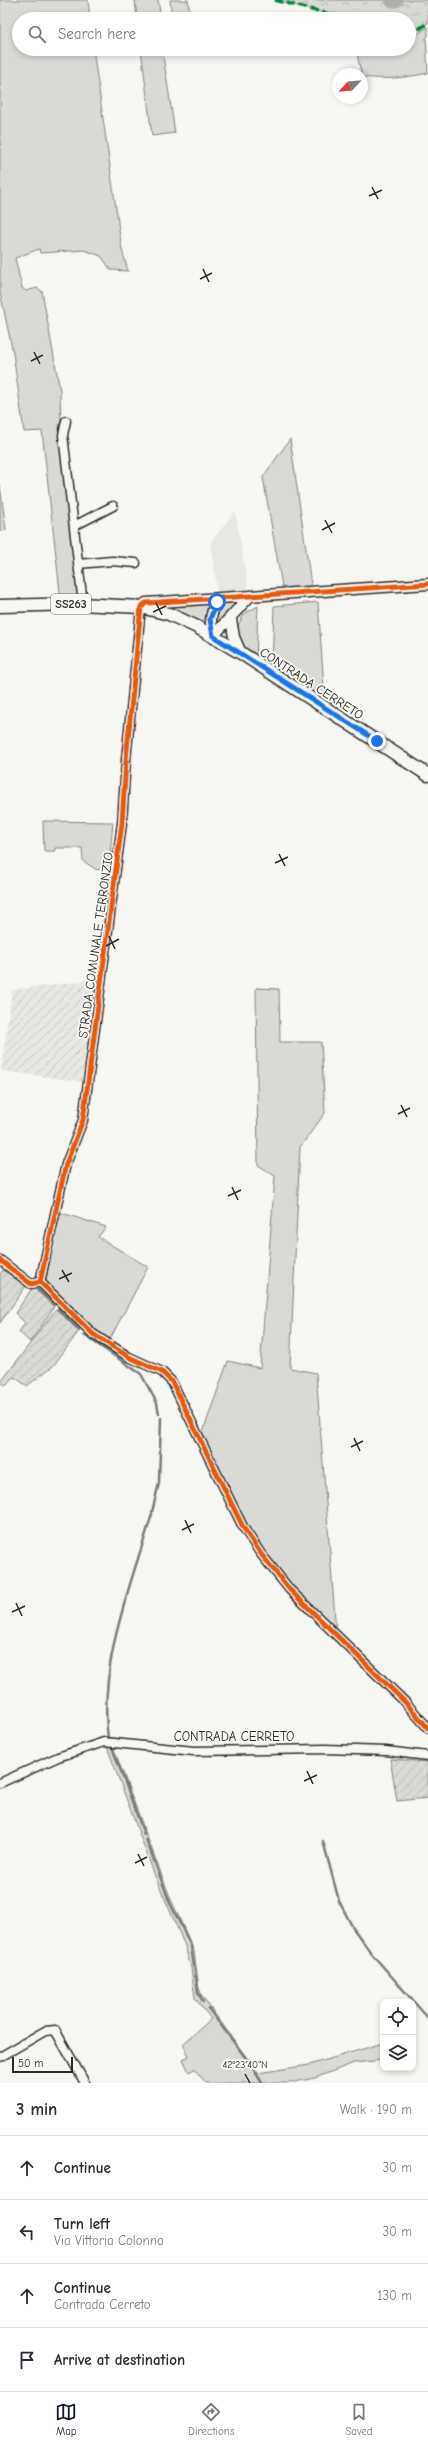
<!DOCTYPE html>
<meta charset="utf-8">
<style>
:root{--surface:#fff;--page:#f2f2f3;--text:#2b2b33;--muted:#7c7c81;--line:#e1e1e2;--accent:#111827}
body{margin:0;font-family:"Comic Neue",sans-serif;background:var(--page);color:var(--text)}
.controls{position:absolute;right:12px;bottom:12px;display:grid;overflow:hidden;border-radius:8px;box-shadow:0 2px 6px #0003}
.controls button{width:36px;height:36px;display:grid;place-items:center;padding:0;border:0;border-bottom:1px solid var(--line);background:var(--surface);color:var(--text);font:20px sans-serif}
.compass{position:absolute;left:332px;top:68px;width:36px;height:36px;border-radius:50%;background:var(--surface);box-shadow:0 2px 6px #0003;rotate:244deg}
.scale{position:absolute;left:12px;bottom:10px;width:61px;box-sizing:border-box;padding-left:4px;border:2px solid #2b2b2b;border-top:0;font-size:11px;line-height:14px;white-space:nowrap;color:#2b2b2b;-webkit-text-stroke:3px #f6f6f2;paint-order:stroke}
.stop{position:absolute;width:12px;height:12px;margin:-9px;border:3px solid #1a73e8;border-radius:50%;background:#fff}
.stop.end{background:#1a73e8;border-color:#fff;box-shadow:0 1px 4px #0008}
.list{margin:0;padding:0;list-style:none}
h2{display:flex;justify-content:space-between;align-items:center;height:52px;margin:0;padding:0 16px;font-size:17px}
h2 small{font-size:13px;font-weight:400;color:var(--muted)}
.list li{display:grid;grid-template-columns:26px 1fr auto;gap:12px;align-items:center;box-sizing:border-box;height:64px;padding:0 16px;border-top:1px solid var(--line)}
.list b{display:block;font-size:15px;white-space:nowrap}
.list p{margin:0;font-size:13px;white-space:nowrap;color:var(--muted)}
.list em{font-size:13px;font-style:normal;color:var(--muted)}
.icon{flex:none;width:22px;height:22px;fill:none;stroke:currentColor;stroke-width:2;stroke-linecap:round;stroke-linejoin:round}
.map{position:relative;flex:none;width:428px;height:2083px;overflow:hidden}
.search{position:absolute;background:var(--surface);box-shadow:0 2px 6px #0003;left:12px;right:12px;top:12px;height:44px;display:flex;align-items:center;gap:10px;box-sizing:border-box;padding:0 14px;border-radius:22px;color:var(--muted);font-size:15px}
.sheet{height:308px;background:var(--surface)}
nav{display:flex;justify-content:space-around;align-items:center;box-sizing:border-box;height:56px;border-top:1px solid var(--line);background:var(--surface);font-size:11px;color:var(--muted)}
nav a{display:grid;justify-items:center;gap:2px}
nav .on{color:var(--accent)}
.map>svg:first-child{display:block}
.built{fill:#e7e7e3}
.industrial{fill:url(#industrial-furrows)}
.grass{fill:#d9d9d5;stroke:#828280}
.forest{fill:url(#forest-crowns);stroke:#828280}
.garden{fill:url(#garden-furrows);stroke:#828280}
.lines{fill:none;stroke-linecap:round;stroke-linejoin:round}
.stream{stroke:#7a7a78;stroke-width:2.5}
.river{stroke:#aeaeab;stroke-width:15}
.minor-casing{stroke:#2b2b2b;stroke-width:11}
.tertiary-casing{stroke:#2b2b2b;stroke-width:13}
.primary-casing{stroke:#2b2b2b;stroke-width:15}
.minor{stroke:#f6f6f2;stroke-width:8}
.tertiary{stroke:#f6f6f2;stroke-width:10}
.primary{stroke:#f6f6f2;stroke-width:12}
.quiet{stroke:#00873e;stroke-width:4;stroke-dasharray:8 4;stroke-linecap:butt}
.cycleway-casing{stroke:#f6f6f2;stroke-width:8}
.cycleway{stroke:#e8590c;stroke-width:5}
.route{stroke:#1a73e8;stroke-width:5}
.ticks{fill:none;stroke:#2b2b2b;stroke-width:1.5}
.labels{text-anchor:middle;stroke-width:4;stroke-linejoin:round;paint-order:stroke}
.shield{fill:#f6f6f2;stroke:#686867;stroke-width:1}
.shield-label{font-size:12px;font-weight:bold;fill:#2b2b2b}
.street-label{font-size:13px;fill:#2b2b2b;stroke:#f6f6f2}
.ticks-label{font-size:10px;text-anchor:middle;fill:#2b2b2b;stroke:#f6f6f2;stroke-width:4;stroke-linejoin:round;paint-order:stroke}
</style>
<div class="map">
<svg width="428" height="2083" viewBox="0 0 428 2083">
<defs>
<pattern id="industrial-furrows" width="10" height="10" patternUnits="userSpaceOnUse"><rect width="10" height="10" fill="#e7e7e3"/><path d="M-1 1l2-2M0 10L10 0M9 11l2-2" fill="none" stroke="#c6c6c3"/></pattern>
<pattern id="forest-crowns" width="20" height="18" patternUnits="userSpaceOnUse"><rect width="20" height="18" fill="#d9d9d5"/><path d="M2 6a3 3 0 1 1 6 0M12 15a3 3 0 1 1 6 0" fill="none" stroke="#babab7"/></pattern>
<pattern id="garden-furrows" width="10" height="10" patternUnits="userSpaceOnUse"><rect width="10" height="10" fill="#d9d9d5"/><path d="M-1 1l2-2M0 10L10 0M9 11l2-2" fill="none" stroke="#babab7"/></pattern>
</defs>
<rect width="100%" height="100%" fill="#f6f6f2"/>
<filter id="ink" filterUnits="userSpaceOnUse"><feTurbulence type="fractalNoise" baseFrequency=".025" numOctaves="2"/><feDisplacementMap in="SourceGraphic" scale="8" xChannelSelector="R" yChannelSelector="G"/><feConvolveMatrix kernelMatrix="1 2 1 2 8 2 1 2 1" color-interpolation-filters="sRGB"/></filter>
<g filter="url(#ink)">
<path class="built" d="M235,511L249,592L218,595L210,543Z"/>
<path class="industrial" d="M100,979L86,1082L1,1071L12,990Z"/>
<path class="grass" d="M0,0H88L90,19H19V49H93L122,250L128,271L111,270L101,256L84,250L40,253L39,249L15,258L22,288L26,291L37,288L42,291L60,391L61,428L79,601H61L42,431L24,432L13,353L0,292Z
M135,0H158L161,19H137Z
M170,0H188L190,16L172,18Z
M428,27V36L426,38L428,73C405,78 385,80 362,77L356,49H409V39Z
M141,49H162L175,133L152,136Z
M290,439L312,591L283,592L263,477Z
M0,485L6,530L0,531Z
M239,600L226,619L215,626V613L224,601Z
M318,602L325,703L272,670L274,606Z
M211,604L208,626L168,607Z
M258,606L256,660L243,651L237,628L244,614Z
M43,821L113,822L109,866L97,870L83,861L82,848H55V851H44Z
M256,988L279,989L280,1042H321L325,1113L300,1147L290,1368L316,1373L336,1631L285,1581L247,1529L201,1437L228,1361L260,1368L275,1176L258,1165Z
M59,1212L106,1227L98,1237L148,1267L109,1341L99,1334L48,1284L46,1280Z
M106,1744H112L170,1897L194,1951L199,1988L202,1996L258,2073L309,2065L383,2043V2060L354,2063L315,2078L289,2083H206L194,2069L189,2072L183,2059L189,2056L183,2044L211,2019L195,1998L191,1968L185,1946L155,1876Z"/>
<path class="forest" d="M275,0H428V23L409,36V19H347Z"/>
<path class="garden" d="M3,1270L26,1286L0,1323V1274Z
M33,1287L54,1307L30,1342L19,1332L25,1323L15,1313Z
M56,1309L79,1331L53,1366L27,1386L14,1377L6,1386L1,1382Z
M390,1759L428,1762V1798L397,1801Z"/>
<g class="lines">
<path class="stream" d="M0,1256L22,1272
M34,1286L54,1305
M58,1309L79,1330
M84,1335L141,1374L157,1403L159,1414
M152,1512L159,1483L161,1418
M108,1739C98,1665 131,1584 152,1514
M111,1744L144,1834
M146,1839L170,1903L191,1946L198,1992L203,2002
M323,1841L339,1901L353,1928L371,1953L428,2018
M208,2008L251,2065L262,2083"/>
<path class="river" d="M392,0H396"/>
<g class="minor-casing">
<path id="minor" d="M66,421L63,435L83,604
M74,526L113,506
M78,564L112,561L136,563
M0,1260L31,1284L40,1282L93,1334L129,1357L162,1372L172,1382L243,1527L261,1554L290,1590L405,1702L428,1728
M40,1282L66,1164L83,1120L122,823L126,760L141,607
M0,1783L58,1757L104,1742L194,1751L325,1749L386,1751L428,1756
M0,2057L45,2031L55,2030L85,2083"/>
</g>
<g class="tertiary-casing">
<path id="tertiary" d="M220,599C210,610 209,622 213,636L250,596
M141,607L146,603L428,584
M231,619L234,637L241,653"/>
</g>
<g class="primary-casing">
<path id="primary" d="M0,606L79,604L141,607L169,614L197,627L241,653L428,775"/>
</g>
<use href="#minor" class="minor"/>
<use href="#tertiary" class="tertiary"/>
<use href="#primary" class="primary"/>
<path class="quiet" d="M275,0L347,19
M409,36L428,23"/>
<g class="cycleway-casing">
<path id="cycleway" d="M0,1260L31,1284L40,1282L93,1334L129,1357L162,1372L172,1382L243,1527L261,1554L290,1590L405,1702L428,1728
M40,1282L66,1164L83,1120L122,823L126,760L141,607L146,603L428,584"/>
</g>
<use href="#cycleway" class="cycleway"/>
</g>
</g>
<g class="lines" filter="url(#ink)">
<path class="route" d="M217,602L210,619L213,636L377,741"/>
</g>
<path class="ticks" d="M372,187L378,199M369,196L382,190M203,269L209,282M200,279L212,273M34,352L40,364M31,361L43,355M325,520L332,533M322,530L335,523M156,603L162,615M153,612L166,606M279,854L285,866M275,863L288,857M109,936L115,949M106,946L119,939M401,1105L407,1117M398,1114L410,1108M232,1187L238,1200M228,1196L241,1190M62,1270L69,1282M59,1279L72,1273M354,1438L360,1451M351,1447L363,1441M185,1520L191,1533M182,1530L194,1524M16,1603L22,1616M12,1612L25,1606M307,1771L313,1784M304,1781L317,1775M138,1854L144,1866M135,1863L147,1857M245,2074L250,2083"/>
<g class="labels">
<rect class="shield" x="51" y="594" width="40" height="20" rx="3"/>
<g class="shield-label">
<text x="71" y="608">SS263</text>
</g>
<g class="street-label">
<text transform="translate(312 683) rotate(33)" y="5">CONTRADA CERRETO</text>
<text transform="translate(95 945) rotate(-82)" y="5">STRADA COMUNALE TERRONZIO</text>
<text x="234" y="1741">CONTRADA CERRETO</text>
</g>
</g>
<g class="ticks-label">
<text x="245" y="2068">42°23'40"N</text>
</g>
</svg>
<div class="controls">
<button><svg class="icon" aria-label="locate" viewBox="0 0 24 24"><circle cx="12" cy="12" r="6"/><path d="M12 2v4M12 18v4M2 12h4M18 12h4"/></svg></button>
<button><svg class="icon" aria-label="layers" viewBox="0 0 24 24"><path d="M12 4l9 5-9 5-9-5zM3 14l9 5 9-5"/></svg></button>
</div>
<svg class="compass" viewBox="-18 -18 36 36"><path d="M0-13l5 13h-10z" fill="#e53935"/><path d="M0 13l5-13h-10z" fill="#7c7c81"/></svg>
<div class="scale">50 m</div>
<div class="stop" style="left:217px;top:602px"></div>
<div class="stop end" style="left:377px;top:741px"></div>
<div class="search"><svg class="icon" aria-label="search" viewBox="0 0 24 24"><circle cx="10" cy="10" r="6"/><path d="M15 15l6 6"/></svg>Search here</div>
</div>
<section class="sheet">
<h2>3 min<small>Walk · 190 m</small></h2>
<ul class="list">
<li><svg class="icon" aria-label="ahead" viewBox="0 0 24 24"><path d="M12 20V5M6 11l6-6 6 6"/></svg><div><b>Continue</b></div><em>30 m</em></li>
<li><svg class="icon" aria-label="left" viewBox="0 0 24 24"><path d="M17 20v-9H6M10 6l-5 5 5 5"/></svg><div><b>Turn left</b><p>Via Vittoria Colonna</p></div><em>30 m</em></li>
<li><svg class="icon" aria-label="ahead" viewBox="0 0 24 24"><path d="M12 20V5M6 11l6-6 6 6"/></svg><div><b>Continue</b><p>Contrada Cerreto</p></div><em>130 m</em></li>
<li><svg class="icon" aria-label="arrive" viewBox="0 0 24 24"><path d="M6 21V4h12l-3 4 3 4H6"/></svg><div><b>Arrive at destination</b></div></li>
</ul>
</section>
<nav>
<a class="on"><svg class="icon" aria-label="map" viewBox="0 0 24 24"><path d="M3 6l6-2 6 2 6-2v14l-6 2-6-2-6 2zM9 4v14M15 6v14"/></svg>Map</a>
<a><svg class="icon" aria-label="directions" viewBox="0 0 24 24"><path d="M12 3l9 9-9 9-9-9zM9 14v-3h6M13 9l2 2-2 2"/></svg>Directions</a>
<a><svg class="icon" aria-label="saved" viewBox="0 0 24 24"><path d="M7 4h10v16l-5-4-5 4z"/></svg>Saved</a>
</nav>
